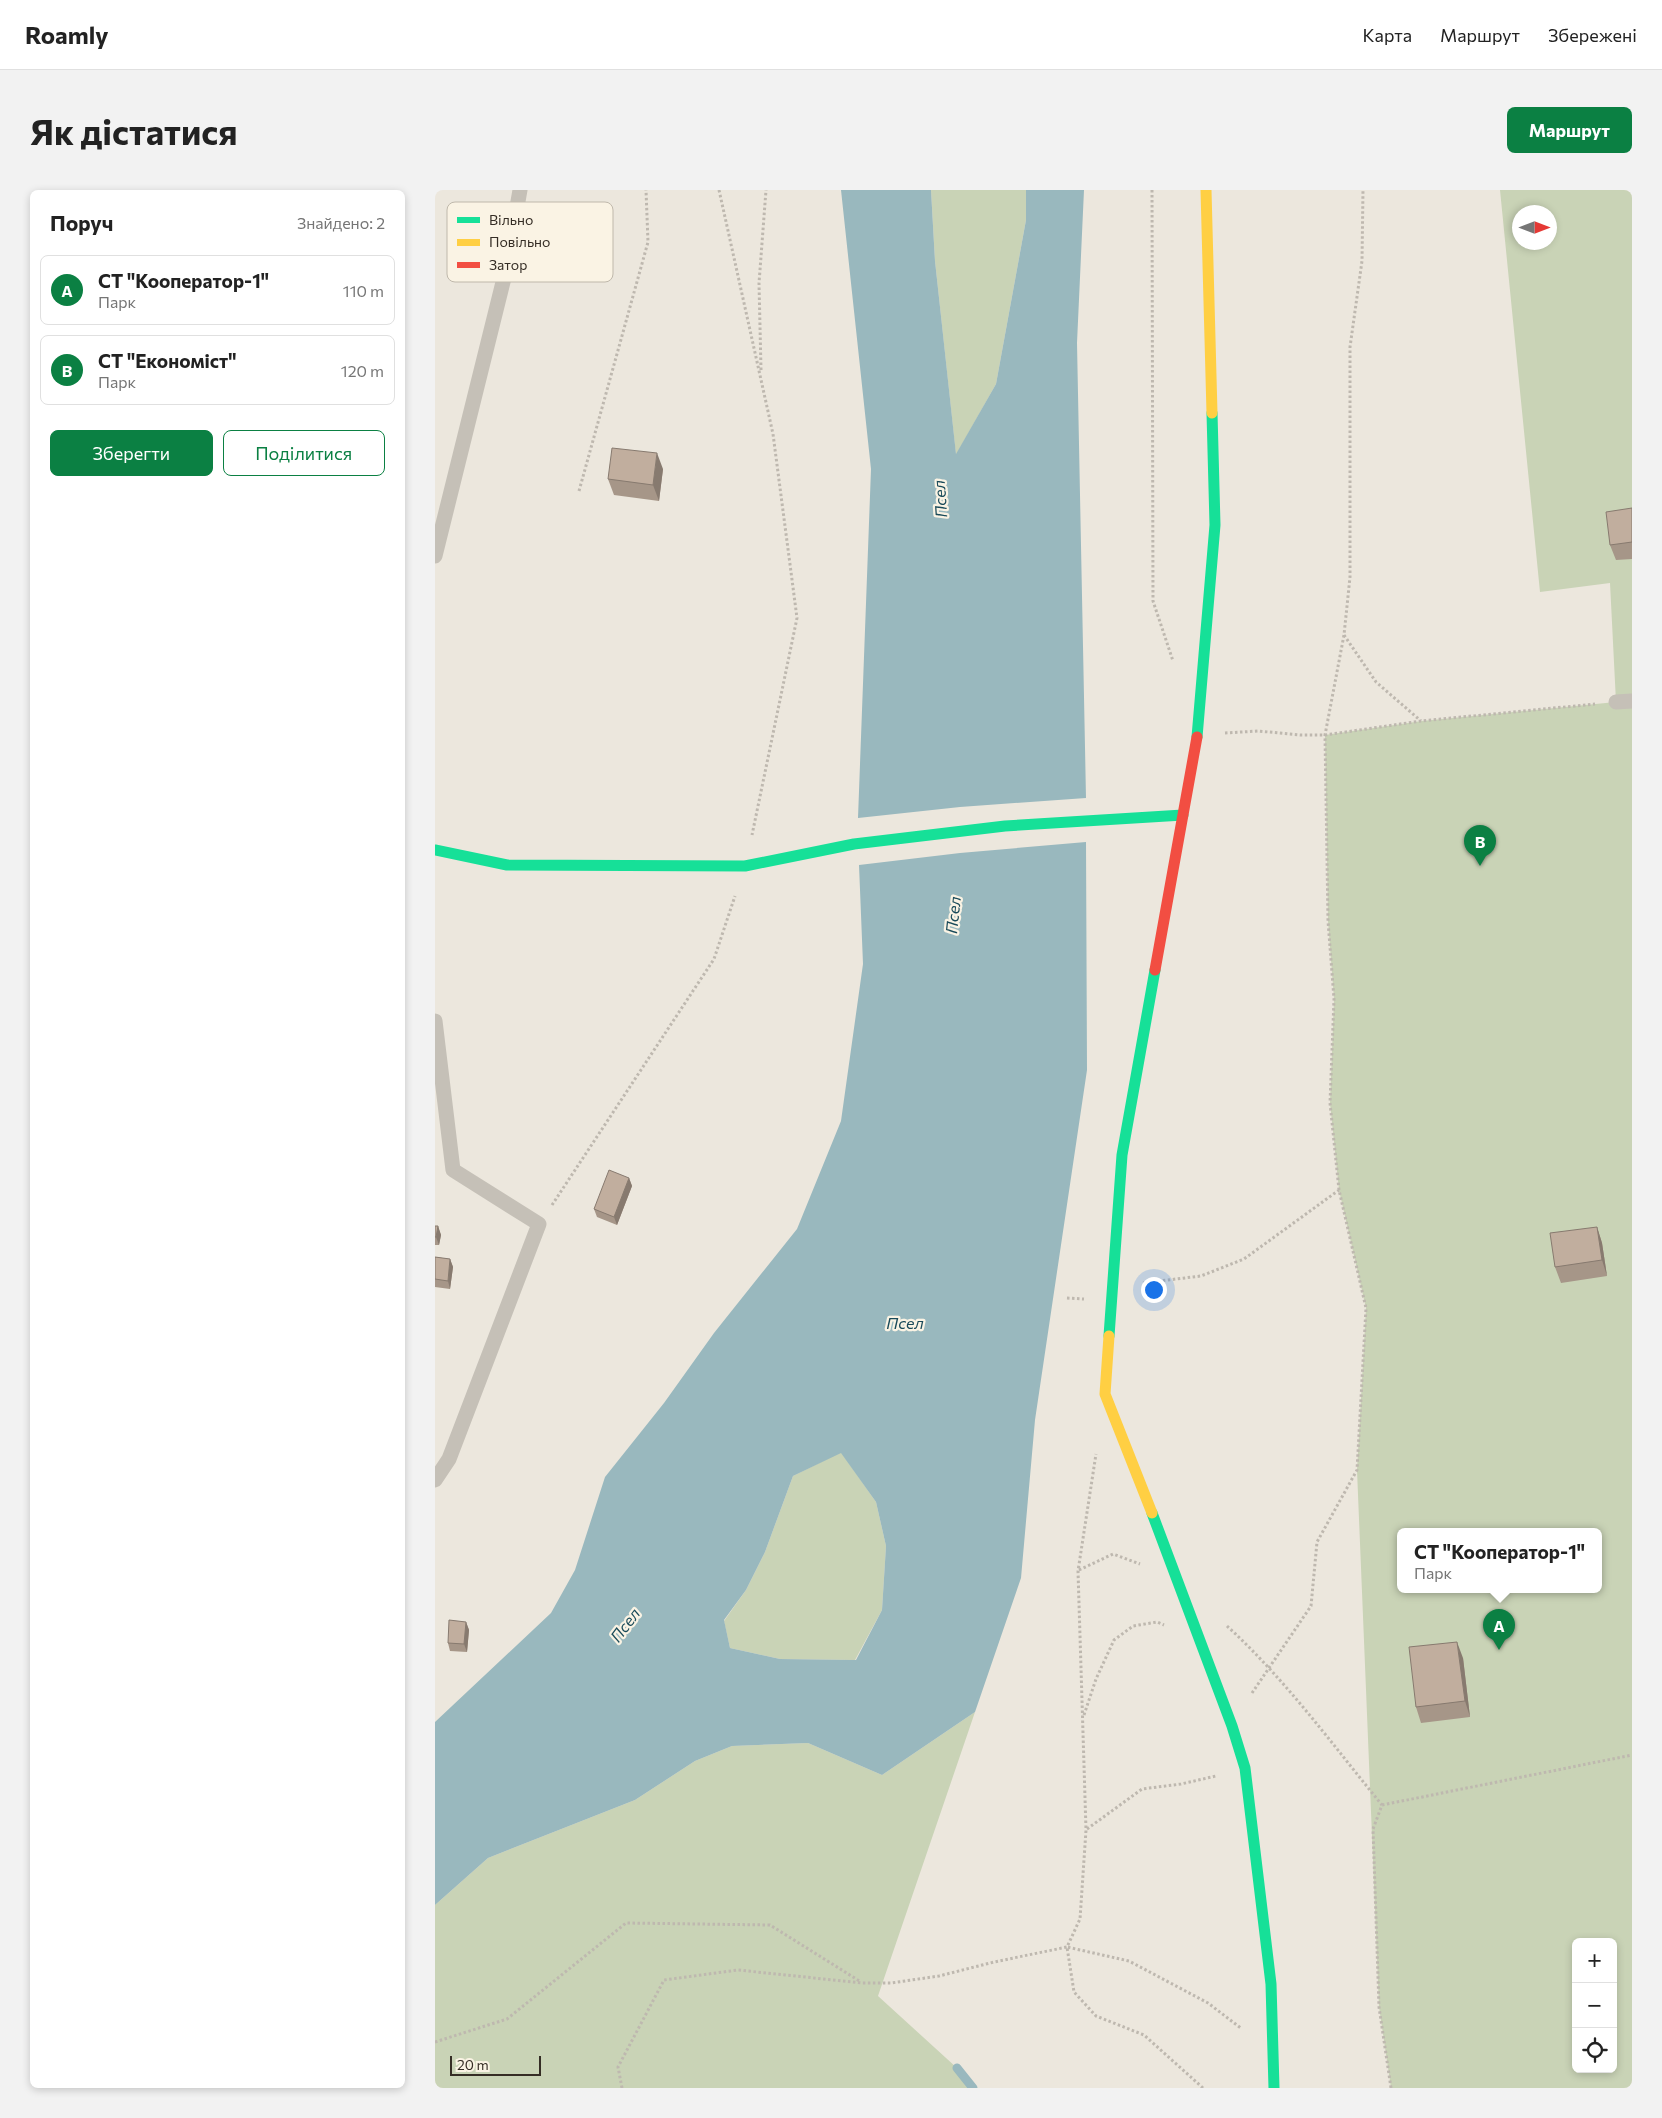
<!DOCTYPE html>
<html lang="uk">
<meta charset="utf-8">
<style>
:root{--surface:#fff;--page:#f2f2f2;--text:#222;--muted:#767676;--line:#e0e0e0;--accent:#0b8043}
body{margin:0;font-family:Commissioner,sans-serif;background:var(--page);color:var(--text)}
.controls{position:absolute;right:15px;bottom:15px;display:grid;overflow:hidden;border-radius:8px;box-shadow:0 2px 8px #0003}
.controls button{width:45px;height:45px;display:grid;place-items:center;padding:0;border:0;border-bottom:1px solid var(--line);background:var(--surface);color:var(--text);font:25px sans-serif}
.compass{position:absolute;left:1077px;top:15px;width:45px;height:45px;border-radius:50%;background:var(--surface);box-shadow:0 2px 8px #0003;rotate:90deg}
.scale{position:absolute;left:15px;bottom:12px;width:91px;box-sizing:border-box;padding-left:5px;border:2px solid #352d25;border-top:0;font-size:14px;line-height:18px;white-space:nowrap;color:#352d25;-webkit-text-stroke:4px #faf3e4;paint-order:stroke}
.you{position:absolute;left:718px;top:1099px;width:18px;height:18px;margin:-12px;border:4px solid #fff;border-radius:50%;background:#1a73e8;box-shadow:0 0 0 8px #1a73e833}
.badge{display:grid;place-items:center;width:32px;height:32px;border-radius:50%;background:var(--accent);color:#fff;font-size:16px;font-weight:700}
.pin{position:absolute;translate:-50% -41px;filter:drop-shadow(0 1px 2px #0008)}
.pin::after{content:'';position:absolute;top:26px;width:18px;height:15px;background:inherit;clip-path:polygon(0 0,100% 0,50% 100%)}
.popup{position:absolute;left:962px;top:1338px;width:205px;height:65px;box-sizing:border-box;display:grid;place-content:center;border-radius:8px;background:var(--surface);filter:drop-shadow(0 1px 4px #0005);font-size:16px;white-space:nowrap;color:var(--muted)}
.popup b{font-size:19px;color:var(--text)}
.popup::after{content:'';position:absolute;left:50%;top:100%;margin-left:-10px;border:10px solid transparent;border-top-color:var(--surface)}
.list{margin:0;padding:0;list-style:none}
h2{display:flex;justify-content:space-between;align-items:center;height:65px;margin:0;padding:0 20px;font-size:21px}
h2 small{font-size:16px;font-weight:400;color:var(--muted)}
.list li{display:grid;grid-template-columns:32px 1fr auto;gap:15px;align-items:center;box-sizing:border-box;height:70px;margin:0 10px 10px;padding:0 10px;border:1px solid var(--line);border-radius:8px}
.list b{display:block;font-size:19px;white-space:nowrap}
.list p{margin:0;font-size:16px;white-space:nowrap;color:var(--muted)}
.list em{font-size:16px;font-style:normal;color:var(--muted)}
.actions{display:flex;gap:10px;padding:15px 20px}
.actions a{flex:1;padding:11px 0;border:1px solid var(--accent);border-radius:8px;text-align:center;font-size:18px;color:var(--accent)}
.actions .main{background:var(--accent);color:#fff}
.icon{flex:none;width:28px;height:28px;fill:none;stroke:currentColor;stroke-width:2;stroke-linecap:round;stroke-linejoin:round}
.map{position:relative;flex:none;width:1197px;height:1898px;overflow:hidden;border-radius:8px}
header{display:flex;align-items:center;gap:30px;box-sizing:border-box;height:70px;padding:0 25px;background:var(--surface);border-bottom:1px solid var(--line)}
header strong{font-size:24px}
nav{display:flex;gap:28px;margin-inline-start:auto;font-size:18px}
.intro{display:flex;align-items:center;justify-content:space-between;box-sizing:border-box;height:120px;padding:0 30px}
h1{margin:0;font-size:35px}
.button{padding:12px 22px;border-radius:8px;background:var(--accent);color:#fff;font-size:18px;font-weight:700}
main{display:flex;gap:30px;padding:0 30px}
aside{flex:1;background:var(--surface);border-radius:8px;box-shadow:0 2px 8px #0003}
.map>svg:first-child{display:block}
.green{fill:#c9d3b6;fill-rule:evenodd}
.water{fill:#99b8be;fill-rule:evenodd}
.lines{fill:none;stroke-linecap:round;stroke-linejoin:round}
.stream{stroke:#99b8be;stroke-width:9}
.path{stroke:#beb8af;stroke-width:3;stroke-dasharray:2.5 2.5;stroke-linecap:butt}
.lane{stroke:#c5c0b7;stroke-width:15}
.fast{stroke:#16e098;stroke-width:11}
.slow{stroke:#ffcf43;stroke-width:11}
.jam{stroke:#f24e42;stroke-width:11}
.wall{fill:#a69688}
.shaded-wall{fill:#877a6f}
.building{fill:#c1ae9e;stroke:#877a6f}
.labels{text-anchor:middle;stroke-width:4.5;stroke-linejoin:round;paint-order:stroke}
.water-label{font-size:16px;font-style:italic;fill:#194a59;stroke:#faf3e4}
.key{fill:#faf3e4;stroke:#bfb8ab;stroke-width:1}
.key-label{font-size:14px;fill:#352d25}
</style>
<header>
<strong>Roamly</strong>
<nav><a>Карта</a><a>Маршрут</a><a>Збережені</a></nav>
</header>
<div class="intro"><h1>Як дістатися</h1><a class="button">Маршрут</a></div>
<main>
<aside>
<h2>Поруч<small>Знайдено: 2</small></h2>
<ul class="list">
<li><span class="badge">A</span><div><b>СТ &quot;Кооператор-1&quot;</b><p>Парк</p></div><em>110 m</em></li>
<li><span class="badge">B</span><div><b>СТ &quot;Економіст&quot;</b><p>Парк</p></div><em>120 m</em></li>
</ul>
<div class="actions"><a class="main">Зберегти</a><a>Поділитися</a></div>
</aside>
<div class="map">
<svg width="1197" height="1898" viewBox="0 0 1197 1898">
<rect width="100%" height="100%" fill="#ece7dd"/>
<path class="green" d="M496,0H591V30L561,194L521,265L500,71Z
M1065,0H1197V1898H956L944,1817L922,1280L931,1118L904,1000L895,913L899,809L893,731L890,545L987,531L1181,512L1175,393L1105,402ZM1084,22H1114V52H1084ZM965,1341H1163V1399H965ZM1141,1752H1178V1879H1141Z
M406,1262L441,1312L451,1356L447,1420L420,1470L345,1469L295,1458L289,1431L311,1400L330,1362L358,1286Z
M540,1522L443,1806L522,1878L538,1898H0V1715L53,1668L200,1610L260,1571L297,1556L373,1553L447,1585Z"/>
<path class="water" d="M406,0H496L500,71L521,264L561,194L591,30V0H649L642,153L651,608L525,617L423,628L436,279Z
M651,652L652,880L600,1230L586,1388L540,1522L447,1585L373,1553L297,1556L260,1571L200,1610L53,1668L0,1715V1532L116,1423L140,1380L170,1287L229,1213L279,1143L362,1039L406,931L428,774L424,675L525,663ZM406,1263L441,1312L451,1356L447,1420L421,1470L345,1469L295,1458L289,1430L311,1400L330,1362L358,1286Z"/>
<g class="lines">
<path class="stream" d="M522,1878L538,1898"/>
<path class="path" d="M284,0L338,244L362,428L317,645
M717,0L718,411L738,471
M326,180L324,93L331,0
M144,301L213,52L211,0
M909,445L941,492L986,531
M790,543L823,541L866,545H890L986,531L1160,514
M117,1015L279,769L300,706
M708,1093L766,1086L809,1069L904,1000
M632,1108L649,1109
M644,1380L678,1364L705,1374
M792,1436C850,1489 897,1554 947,1615L938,1639L944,1817L956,1898
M817,1503L876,1416L882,1352L922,1280L931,1118L904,1000L895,913L899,809L893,731L890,545L909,445L915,387V157L927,71L928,0
M649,1525L661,1489L679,1450L698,1436L722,1432L729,1435
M947,1615L1197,1565
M652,1639L707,1599L746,1594L781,1586
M0,1852L72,1829L191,1733L335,1735L426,1792
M187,1898L183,1877L229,1790L303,1780L427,1793H456L504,1786L559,1772L632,1757L645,1729L651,1640L643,1381L661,1264
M768,1898L709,1845L661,1826L639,1802L632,1757L694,1771L773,1813L807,1839"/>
<path class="lane" d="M0,366L71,80L85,0
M1181,512L1197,511
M0,831L18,980L104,1034L14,1269L0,1290"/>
<path class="fast" d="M762,547L780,335L777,223
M0,660L72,675L310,676L419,654L570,636L748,625
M674,1146L687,965L720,780
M717,1323L797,1536L810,1578L836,1794L839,1898"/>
<path class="slow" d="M771,0L777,223
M674,1146L670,1204L717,1323"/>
<path class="jam" d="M720,780L762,547"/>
</g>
<path class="wall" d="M228,279L224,311L179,305L173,289Z
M1197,318V369L1181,370L1175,355Z
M194,988L197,996L182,1035L162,1027L159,1019Z
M0,1036H3L6,1045L4,1055H0Z
M1162,1037L1167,1053L1172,1086L1126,1093L1120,1077Z
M0,1067L15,1069L18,1077L15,1099L0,1097Z
M31,1432L34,1440L32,1462L15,1461L13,1453Z
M1028,1468L1035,1527L986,1533L981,1517Z"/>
<path class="shaded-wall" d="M222,263L228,279L224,311L218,295Z
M194,988L197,996L182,1035L179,1027Z
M3,1036L6,1045L4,1055L1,1047Z
M1162,1037L1167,1053L1172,1086L1167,1070Z
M15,1069L18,1077L15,1099L13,1091Z
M31,1432L34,1440L32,1462L29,1454Z
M1022,1452L1028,1468L1035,1527L1030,1511Z"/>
<path class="building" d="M177,258L222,263L218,295L173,289Z
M1197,318V352L1175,355L1171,322Z
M174,980L194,988L179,1027L159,1019Z
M0,1036H3L1,1047H0Z
M1162,1037L1167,1070L1120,1077L1115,1043Z
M0,1067L15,1069L13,1091L0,1089Z
M14,1430L31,1432L29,1454L13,1453Z
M1022,1452L1030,1511L981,1517L974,1457Z"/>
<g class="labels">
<g class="water-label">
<text transform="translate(505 309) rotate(-94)" y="6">Псел</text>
<text transform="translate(518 725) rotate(-84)" y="6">Псел</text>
<text x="470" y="1139">Псел</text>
<text transform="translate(190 1435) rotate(-53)" y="6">Псел</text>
</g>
</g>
<rect x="12" y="12" width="166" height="80" rx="8" class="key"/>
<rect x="22" y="27" width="23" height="6" fill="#16e098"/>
<rect x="22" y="49" width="23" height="7" fill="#ffcf43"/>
<rect x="22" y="72" width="23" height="6" fill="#f24e42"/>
<g class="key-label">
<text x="54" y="35">Вільно</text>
<text x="54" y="57">Повільно</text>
<text x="54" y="80">Затор</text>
</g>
</svg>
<div class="controls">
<button>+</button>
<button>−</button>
<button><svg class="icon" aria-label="locate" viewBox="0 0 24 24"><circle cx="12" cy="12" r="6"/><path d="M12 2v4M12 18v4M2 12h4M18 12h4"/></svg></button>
</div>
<svg class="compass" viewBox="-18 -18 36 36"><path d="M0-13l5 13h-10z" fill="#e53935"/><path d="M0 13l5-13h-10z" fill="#767676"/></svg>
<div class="scale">20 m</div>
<div class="you"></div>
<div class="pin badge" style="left:1064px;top:1460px">A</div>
<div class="popup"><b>СТ &quot;Кооператор-1&quot;</b>Парк</div>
<div class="pin badge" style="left:1045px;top:676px">B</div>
</div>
</main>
